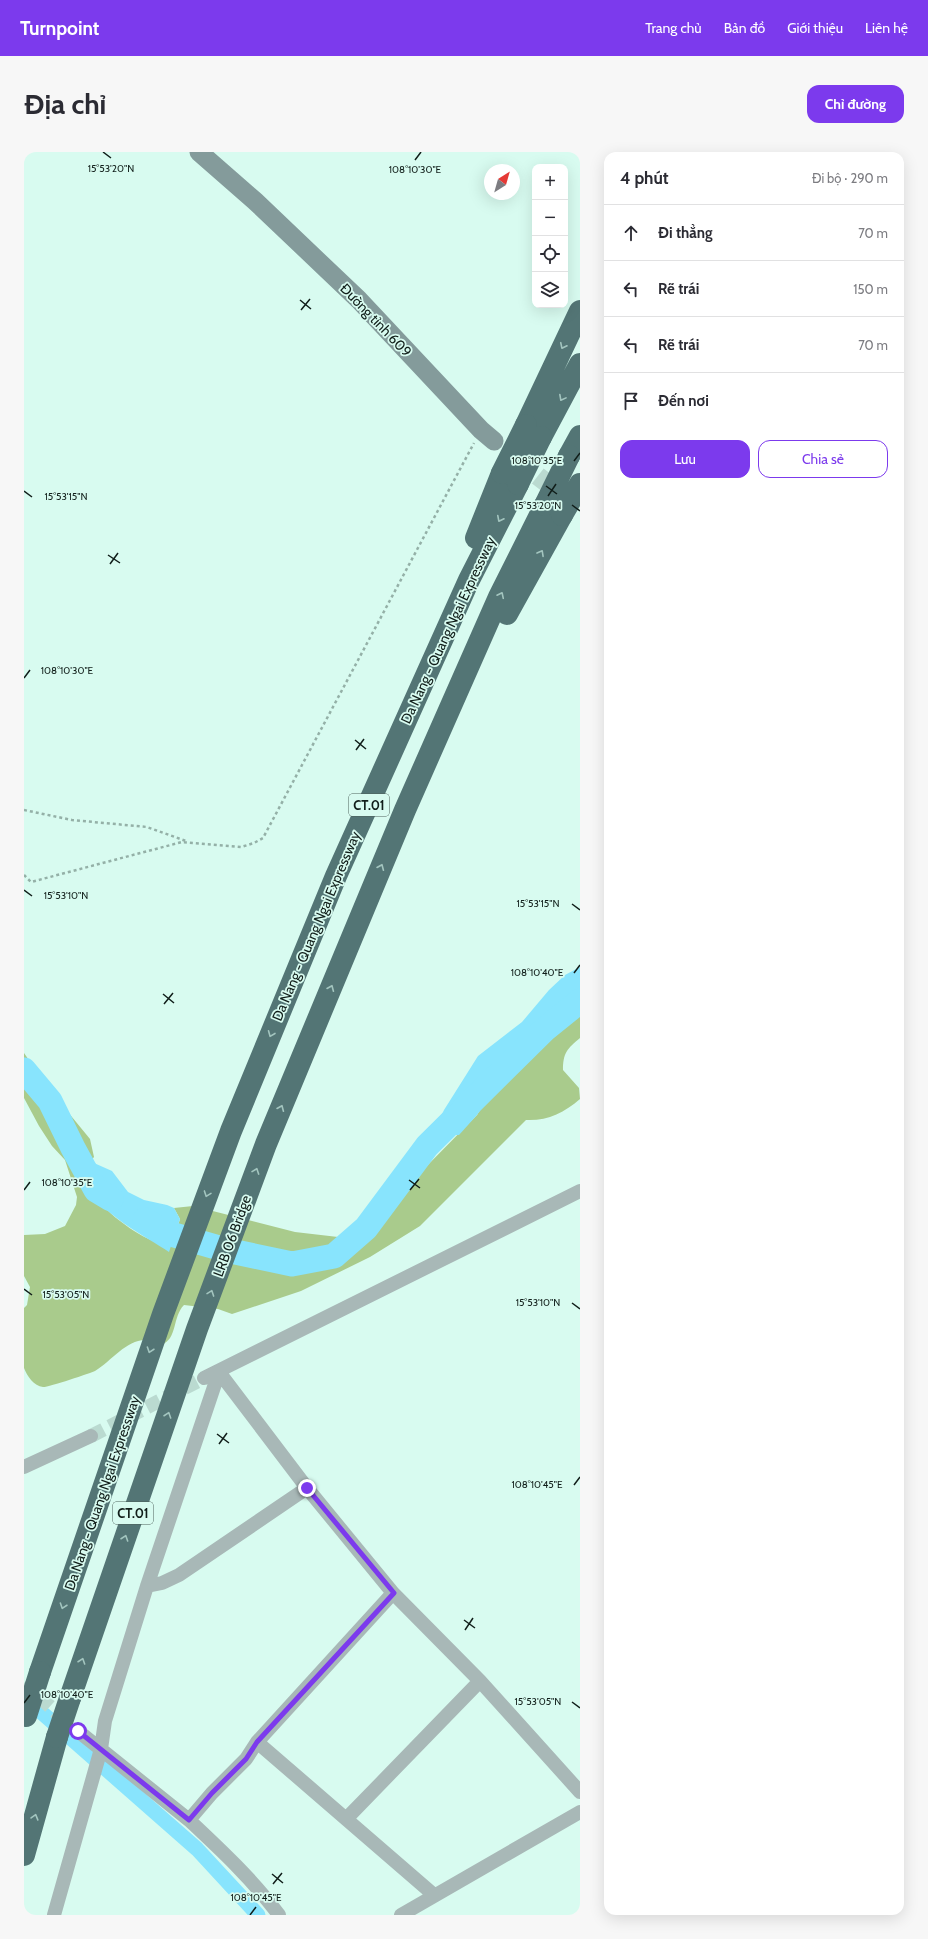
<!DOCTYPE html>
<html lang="vi">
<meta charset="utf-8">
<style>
:root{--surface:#fff;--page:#f7f7f7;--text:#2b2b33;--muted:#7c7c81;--line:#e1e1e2;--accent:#7c3aed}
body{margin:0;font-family:Cabin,sans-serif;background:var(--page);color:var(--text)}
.controls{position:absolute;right:12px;top:12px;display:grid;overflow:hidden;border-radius:8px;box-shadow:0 4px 16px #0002}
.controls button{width:36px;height:36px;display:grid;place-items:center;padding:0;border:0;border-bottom:1px solid var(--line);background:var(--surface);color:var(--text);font:20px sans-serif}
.compass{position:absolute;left:460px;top:12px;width:36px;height:36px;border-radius:50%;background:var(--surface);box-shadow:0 4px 16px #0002;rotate:37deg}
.stop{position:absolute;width:12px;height:12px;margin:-9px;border:3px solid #7c3aed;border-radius:50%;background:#fff}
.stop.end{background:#7c3aed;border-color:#fff;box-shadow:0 1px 4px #0008}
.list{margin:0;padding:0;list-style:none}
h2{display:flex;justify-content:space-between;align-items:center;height:52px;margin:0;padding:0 16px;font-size:17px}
h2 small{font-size:13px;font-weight:400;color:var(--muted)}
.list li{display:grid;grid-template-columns:26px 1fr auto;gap:12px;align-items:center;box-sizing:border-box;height:56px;padding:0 16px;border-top:1px solid var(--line)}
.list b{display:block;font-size:15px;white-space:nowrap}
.list em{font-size:13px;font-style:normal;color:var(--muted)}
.actions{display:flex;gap:8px;padding:12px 16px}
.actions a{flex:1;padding:9px 0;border:1px solid var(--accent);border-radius:12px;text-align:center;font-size:14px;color:var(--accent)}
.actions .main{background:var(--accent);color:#fff}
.icon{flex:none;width:22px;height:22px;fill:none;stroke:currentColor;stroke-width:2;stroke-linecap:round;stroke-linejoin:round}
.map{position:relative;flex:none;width:556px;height:1763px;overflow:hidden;border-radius:12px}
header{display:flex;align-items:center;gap:24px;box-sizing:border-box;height:56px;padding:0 20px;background:var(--accent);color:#fff}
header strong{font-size:19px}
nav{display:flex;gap:22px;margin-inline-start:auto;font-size:14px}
.intro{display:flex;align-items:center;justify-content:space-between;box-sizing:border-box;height:96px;padding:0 24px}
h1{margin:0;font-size:28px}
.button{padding:10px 18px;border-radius:12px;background:var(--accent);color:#fff;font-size:14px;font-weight:700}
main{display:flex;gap:24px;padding:0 24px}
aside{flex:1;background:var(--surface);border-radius:12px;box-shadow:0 4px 16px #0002}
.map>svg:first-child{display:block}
.green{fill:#a9cb8c}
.water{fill:#88e4fd}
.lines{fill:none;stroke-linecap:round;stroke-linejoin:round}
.canal{stroke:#88e4fd;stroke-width:15}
.river{stroke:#88e4fd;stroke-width:25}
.minor-tunnel{stroke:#badad0;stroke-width:14;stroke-dasharray:14 7;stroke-linecap:butt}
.secondary-tunnel{stroke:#badad0;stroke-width:19;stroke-dasharray:19 10;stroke-linecap:butt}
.path{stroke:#94b0a7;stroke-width:2.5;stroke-dasharray:3 3;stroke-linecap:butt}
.minor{stroke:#a8b8b7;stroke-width:14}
.secondary{stroke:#849b9b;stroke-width:19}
.motorway{stroke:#537575;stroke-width:22}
.motorway-bridge{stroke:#537575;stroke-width:22}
.oneway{stroke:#a3c5bf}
.route{stroke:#7c3aed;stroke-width:5}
.ticks{fill:none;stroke:#111e1a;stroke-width:1.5}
.labels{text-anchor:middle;stroke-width:3.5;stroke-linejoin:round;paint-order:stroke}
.shield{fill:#d8fbf0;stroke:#4d605a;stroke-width:1}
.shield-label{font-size:13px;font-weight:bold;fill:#111e1a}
.street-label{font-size:14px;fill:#111e1a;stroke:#d8fbf0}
.ticks-label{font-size:10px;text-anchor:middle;fill:#111e1a;stroke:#d8fbf0;stroke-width:3.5;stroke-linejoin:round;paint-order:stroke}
</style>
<header>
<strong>Turnpoint</strong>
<nav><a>Trang chủ</a><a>Bản đồ</a><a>Giới thiệu</a><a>Liên hệ</a></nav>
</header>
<div class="intro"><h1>Địa chỉ</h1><a class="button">Chỉ đường</a></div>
<main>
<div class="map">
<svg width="556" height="1763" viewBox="0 0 556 1763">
<rect width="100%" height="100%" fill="#d8fbf0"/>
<path class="green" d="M556,852V886C543,897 539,901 539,918L555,936L556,947C540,961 523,969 502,968L396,1074L346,1105L277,1139L208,1162L194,1157L160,1153C148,1165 154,1187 137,1193C110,1176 92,1206 71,1219C67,1221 22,1236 19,1235C10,1234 3,1224 0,1216V1156L3,1153L6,1135L0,1124V1083L21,1082L41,1074L52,1053L53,1045L41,1008L28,994L15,974L0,946V901L25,937L66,987L70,1005L64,1012C63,1018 63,1027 65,1033C72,1054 108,1080 127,1088C134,1090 141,1092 148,1094L156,1067L150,1056L169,1054L271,1080L314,1085L342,1076L327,1097L390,1027L453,963L494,897Z"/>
<path class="water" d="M556,815V852L494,898L453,963L435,983H415L412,975L420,958L454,904L498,870L525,838L541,823Z
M70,1011L88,1019L104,1040L120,1048L143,1053L150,1056L156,1067L145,1100C123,1085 72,1060 65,1033C64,1027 64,1020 64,1014V1012Z"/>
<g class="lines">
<path class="canal" d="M1,1546L173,1697L234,1763"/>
<path class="river" d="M0,918L26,949L49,996L72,1038L87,1047
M121,1068L140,1080L202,1098L268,1112L310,1104L342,1076L403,994L520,878L556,849"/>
<path class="minor-tunnel" d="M67,1284L180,1226
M0,1531L44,1571"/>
<path class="secondary-tunnel" d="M491,306L556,357"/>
<path class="path" d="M0,658L48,668L123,675L162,689
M0,723L7,730L158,690L217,695L230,691L239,686L450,291"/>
<path class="minor" d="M195,1220L283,1336L369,1441L456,1529L556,1640
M180,1226L556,1039
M0,1315L67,1284
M123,1434L138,1431L155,1423L283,1336
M54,1579L165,1668L188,1641L222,1607L233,1590L369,1441
M233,1590L410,1743
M322,1667L456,1529
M165,1668C197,1698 229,1728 255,1763
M30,1763L77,1597L81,1569L123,1434L195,1220
M377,1763L556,1660"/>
<path class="secondary" d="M175,0L231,49L335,148L457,278L470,289"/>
<path class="motorway" d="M502,273L556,159
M517,285L556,212
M545,304L556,284
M452,386L478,321
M483,462L538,363
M16,1520L139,1162L207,979L312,724L445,428L494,332
M46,1546L173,1177L242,992L381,658L475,445L521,353
M0,1703L33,1585"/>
<path class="motorway-bridge" d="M478,321L502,273
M494,332L517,285
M521,353L545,304
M538,363L556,332
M2,1564L16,1520
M33,1585L46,1546"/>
</g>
<defs><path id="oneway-chevron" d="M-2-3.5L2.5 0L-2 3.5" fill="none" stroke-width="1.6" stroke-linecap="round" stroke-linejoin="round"/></defs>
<g class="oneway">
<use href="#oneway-chevron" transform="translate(539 194) rotate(116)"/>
<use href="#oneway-chevron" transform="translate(538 246) rotate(118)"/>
<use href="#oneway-chevron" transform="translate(476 367) rotate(117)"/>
<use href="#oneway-chevron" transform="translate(517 401) rotate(-61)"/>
<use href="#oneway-chevron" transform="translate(477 443) rotate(-64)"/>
<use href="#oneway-chevron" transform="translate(357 715) rotate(-67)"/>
<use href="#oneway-chevron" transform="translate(307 836) rotate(-67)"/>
<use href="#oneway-chevron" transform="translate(247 882) rotate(112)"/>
<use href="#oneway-chevron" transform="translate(257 956) rotate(-67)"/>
<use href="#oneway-chevron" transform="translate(232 1019) rotate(-70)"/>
<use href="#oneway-chevron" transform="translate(183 1042) rotate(110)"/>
<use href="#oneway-chevron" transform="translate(187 1141) rotate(-70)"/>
<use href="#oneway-chevron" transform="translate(126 1198) rotate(109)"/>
<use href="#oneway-chevron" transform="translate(144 1263) rotate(-71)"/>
<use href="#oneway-chevron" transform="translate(101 1386) rotate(-71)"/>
<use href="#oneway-chevron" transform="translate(39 1454) rotate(109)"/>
<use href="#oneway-chevron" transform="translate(58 1509) rotate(-71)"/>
<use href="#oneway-chevron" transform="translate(11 1665) rotate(-74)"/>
</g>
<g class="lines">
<path class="route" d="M54,1579L165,1668L188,1641L222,1607L233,1590L370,1441L283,1336"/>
</g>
<path class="ticks" d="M79,0L87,6M391,8L397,0M276,148L287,157M277,158L286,147M550,309L556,301M522,334L533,342M0,339L8,345M524,344L532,332M548,353L556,359M84,403L96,411M86,412L94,401M0,526L6,518M331,588L342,597M332,598L340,587M0,738L8,744M548,752L556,758M550,821L556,813M139,842L150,851M140,852L149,841M385,1028L396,1036M0,1038L6,1030M386,1038L395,1027M0,1137L8,1143M548,1151L556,1157M193,1282L205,1291M195,1292L203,1281M550,1333L556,1325M440,1468L451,1476M441,1478L449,1466M548,1550L556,1556M0,1551L6,1543M248,1722L259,1731M249,1732L258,1721M226,1763L232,1755"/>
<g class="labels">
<g class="shield">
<rect x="325" y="642" width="40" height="22" rx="3"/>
<rect x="89" y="1350" width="40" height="22" rx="3"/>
</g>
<g class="shield-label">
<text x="345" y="658">CT.01</text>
<text x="109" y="1366">CT.01</text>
</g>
<g class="street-label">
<text transform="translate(352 168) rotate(46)" y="5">Đường tỉnh 609</text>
<text transform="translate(424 478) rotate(-65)" y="5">Da Nang - Quang Ngai Expressway</text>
<text transform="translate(292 774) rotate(-67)" y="5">Da Nang - Quang Ngai Expressway</text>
<text transform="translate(208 1084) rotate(-70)" y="5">LRB 06 Bridge</text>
<text transform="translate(78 1341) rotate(-71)" y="5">Da Nang - Quang Ngai Expressway</text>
</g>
</g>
<g class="ticks-label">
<text x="87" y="20">15°53'20"N</text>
<text x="391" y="21">108°10'30"E</text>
<text x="513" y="312">108°10'35"E</text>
<text x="42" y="348">15°53'15"N</text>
<text x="514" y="357">15°53'20"N</text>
<text x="43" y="522">108°10'30"E</text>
<text x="42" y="747">15°53'10"N</text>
<text x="514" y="755">15°53'15"N</text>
<text x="513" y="824">108°10'40"E</text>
<text x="43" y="1034">108°10'35"E</text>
<text x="42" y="1146">15°53'05"N</text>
<text x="514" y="1154">15°53'10"N</text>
<text x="513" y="1336">108°10'45"E</text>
<text x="43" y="1546">108°10'40"E</text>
<text x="514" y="1553">15°53'05"N</text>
<text x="232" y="1749">108°10'45"E</text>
</g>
</svg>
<div class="controls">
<button>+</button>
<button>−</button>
<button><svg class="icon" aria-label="locate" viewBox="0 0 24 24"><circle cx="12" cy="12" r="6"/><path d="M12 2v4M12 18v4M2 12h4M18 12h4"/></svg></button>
<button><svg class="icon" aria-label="layers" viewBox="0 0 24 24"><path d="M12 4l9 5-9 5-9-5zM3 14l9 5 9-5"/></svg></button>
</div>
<svg class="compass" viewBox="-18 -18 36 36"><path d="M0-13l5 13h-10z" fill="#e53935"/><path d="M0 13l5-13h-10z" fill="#7c7c81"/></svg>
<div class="stop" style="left:54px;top:1579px"></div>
<div class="stop end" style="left:283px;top:1336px"></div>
</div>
<aside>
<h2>4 phút<small>Đi bộ · 290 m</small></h2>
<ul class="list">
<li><svg class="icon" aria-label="ahead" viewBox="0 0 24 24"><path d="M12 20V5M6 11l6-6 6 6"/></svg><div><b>Đi thẳng</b></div><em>70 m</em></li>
<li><svg class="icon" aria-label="left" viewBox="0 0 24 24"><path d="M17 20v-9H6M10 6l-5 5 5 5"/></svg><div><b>Rẽ trái</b></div><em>150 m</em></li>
<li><svg class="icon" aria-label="left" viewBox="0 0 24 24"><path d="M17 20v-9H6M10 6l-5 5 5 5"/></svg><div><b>Rẽ trái</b></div><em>70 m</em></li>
<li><svg class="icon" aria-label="arrive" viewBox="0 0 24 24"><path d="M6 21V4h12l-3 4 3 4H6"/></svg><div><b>Đến nơi</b></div></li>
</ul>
<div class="actions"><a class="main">Lưu</a><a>Chia sẻ</a></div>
</aside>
</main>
